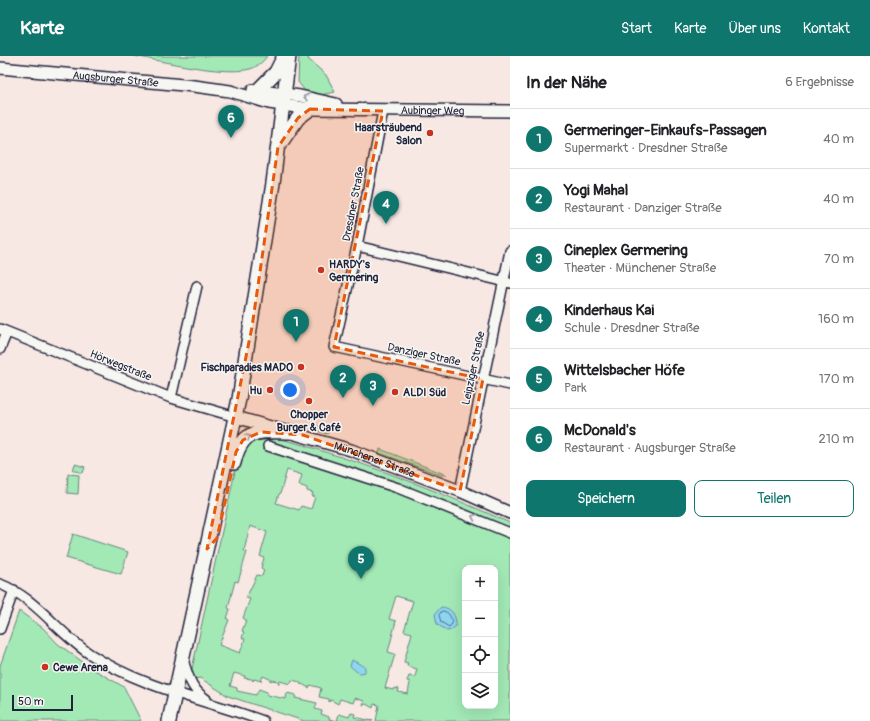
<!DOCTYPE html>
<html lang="de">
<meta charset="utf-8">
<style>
:root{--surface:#fff;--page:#f2f2f2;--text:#202124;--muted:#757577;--line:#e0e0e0;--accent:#0f766e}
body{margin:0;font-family:Pangolin,sans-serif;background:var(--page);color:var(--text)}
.controls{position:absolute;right:12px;bottom:12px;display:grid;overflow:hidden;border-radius:8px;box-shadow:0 4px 16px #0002}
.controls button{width:36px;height:36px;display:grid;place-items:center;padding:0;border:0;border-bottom:1px solid var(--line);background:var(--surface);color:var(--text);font:20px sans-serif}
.scale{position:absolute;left:12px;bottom:10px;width:61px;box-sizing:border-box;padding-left:4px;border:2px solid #22223b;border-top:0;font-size:11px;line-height:14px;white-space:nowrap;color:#22223b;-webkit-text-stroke:3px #f6f6f2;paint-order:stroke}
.you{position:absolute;left:290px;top:334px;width:14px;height:14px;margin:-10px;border:3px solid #fff;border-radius:50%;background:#1a73e8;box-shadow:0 0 0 6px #1a73e833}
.badge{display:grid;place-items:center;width:26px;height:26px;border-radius:50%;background:var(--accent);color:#fff;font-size:13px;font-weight:700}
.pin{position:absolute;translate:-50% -33px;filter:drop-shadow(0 1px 2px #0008)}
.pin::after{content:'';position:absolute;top:21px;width:14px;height:12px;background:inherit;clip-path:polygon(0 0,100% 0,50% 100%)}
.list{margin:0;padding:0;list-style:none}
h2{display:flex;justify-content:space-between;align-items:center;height:52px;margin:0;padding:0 16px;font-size:17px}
h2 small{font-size:13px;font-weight:400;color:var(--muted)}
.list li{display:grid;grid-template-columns:26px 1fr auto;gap:12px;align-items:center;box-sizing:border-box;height:60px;padding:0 16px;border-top:1px solid var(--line)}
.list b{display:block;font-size:15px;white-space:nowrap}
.list p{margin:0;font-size:13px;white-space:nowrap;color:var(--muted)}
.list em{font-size:13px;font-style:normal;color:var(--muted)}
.actions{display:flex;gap:8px;padding:12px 16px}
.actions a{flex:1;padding:9px 0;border:1px solid var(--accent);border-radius:8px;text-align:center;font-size:14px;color:var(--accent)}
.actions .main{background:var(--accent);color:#fff}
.icon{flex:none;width:22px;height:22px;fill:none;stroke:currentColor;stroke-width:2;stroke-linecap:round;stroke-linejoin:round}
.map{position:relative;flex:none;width:510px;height:665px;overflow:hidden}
header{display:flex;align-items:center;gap:24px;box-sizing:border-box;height:56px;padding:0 20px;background:var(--accent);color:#fff}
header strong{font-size:19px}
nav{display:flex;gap:22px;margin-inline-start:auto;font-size:14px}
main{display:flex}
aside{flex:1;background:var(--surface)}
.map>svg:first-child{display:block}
.green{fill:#a3e9b6;stroke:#628678;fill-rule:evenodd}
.water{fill:#8fd5f0;stroke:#638da8}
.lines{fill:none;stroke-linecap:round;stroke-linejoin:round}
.shore{stroke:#4e6a83;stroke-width:1}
.minor-casing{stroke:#22223b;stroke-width:12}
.tertiary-casing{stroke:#22223b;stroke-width:14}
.secondary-casing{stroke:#22223b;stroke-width:16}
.minor{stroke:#f6f6f2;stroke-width:9}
.tertiary{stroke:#f6f6f2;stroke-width:11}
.secondary{stroke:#f6f6f2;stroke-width:13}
.oneway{stroke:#9797a0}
.marked{fill:#e8590c;fill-opacity:0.2;stroke:#e8590c;stroke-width:3;stroke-dasharray:8 5;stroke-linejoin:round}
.poi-dot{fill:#c8321e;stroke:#f6f6f2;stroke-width:1.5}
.labels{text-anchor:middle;stroke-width:3;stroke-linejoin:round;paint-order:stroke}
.street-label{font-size:11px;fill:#22223b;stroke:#f6f6f2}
.poi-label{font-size:11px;font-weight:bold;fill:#22223b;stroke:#f6f6f2;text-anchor:end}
</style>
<header>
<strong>Karte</strong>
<nav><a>Start</a><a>Karte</a><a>Über uns</a><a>Kontakt</a></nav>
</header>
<main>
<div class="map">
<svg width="510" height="665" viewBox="0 0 510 665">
<rect width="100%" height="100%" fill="#f7e8e4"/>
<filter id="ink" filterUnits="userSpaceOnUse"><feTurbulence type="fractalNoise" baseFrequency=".025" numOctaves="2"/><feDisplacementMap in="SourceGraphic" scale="8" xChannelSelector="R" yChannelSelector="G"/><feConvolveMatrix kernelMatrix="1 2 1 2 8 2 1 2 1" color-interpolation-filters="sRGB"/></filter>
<g filter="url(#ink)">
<path class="green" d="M134,0H267C263,6 257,11 250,13C224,20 161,5 134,0Z
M299,0H309L308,3L326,19L335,36L320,39L306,36L298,26Z
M313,368L328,375L329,376L327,378L318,375L313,370Z
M267,381C292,384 315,393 338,400C397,419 454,442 510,467V665H376L379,649L374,648L373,652L366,648L363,649L364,645L355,642L353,647L340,643L338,648L331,644L329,646V643L319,641L321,632L310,629L309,632L302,628L301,629L300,626L292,624L290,628L280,625L279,628L278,625L272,624L270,625V623L263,620L261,625L254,623L253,625L252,623L244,622L245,620L234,617L230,630L237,632V635L256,639L259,633L267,636V639L286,643L287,637L296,639L295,642L317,647L315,653L322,655L321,658L329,661V663L337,665L339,658L349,661L351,657L355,658L354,661L373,665H304L228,640L200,622L193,623L192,613L239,397L246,387ZM287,414L302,419L299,429L307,432V435L313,437L312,440L315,441L311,453L301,450L299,454L276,447L279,438H280ZM250,470L267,476L260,500L264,502L261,512L264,514L262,520L257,519L246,542L250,543L243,562L246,564L242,575L244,576L242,582L245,583L240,597L219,589L229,564L227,563L230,553L228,552L235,525L238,526L247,496L244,495ZM465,512H495V650H465ZM396,540L413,545L404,575L412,577L404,606L408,607L407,610L417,613L415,621L409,620L407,625L410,626L408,638L398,636L399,633L394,632L393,634L385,632L395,598L388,596L396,565L389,563Z
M380,393L447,419H441L379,397Z
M75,408L85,411L83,417L73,414Z
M68,418L79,419L78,438L67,437Z
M73,478L128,496L121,518L66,502Z
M19,555L43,572L58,588L91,612L124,631L141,665H0V610Z"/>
<path class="water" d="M441,551C451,551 457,560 456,570L451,574L447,575L437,568L435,558Z
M352,604L365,611V616C358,619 355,614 350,610Z"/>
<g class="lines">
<path class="shore" d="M442,555C449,555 452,562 452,568L449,571L441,566L439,559Z"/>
<g class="minor-casing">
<path id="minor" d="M383,55L357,190L334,291L510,329
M357,190L510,227
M0,273L171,342L236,361
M0,293L7,276
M171,342L197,230
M268,390L398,432L510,477
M460,435L510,195
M0,528C36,542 58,577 90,598C142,632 206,644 263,665
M0,573L14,534
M183,604C188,619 191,634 206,643"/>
</g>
<g class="tertiary-casing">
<g id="tertiary">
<path id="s1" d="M0,12L194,30L230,35L269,47L310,53L510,55"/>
<path d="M253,34L300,40L336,48"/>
<path id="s2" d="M236,361L351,394L460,435L510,457"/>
</g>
</g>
<g class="secondary-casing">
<path id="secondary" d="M259,33L276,16L284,0
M280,88L298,62L310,53
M234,407C242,370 261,376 292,376
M169,665L239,343L273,127L289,0"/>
</g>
<use href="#minor" class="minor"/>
<use href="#tertiary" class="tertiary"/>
<use href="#secondary" class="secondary"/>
</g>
<defs><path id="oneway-chevron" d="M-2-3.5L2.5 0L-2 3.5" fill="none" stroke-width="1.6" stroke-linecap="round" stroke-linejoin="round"/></defs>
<g class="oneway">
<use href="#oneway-chevron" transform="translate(306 41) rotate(-167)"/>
<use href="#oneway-chevron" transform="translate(248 381) rotate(-29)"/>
<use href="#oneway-chevron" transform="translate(474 461) rotate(-158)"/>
</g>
</g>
<path class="marked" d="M310,53L383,55L334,291L483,323L460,435L303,379L261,376L243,384L236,396L217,482L207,493L252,271L278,91L298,62Z"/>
<g class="poi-dot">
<circle cx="430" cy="77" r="4"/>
<circle cx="321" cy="214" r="4"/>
<circle cx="301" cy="311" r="4"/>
<circle cx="270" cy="334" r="4"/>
<circle cx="395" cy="336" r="4"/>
<circle cx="309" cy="345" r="4"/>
<circle cx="45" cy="611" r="4"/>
</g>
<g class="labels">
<g class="street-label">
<text dy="4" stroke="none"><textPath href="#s1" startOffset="116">Augsburger Straße</textPath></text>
<text dy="4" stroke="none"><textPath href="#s1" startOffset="436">Aubinger Weg</textPath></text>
<text transform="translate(353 148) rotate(-79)" y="4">Dresdner Straße</text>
<text transform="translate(424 298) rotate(12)" y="4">Danziger Straße</text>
<text transform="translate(121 309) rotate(22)" y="4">Hörwegstraße</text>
<text transform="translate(473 312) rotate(-78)" y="4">Leipziger Straße</text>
<text dy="4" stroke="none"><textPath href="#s2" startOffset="145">Münchener Straße</textPath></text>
</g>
<g class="poi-label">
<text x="422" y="75">Haarsträubend<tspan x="422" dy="13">Salon</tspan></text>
<text x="329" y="212" text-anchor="start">HARDY's<tspan x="329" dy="13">Germering</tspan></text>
<text x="293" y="315">Fischparadies MADO</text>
<text x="262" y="338">Hu</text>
<text x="403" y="340" text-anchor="start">ALDI Süd</text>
<text x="309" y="362" text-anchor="middle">Chopper<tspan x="309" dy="13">Burger &amp; Café</tspan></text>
<text x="53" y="615" text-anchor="start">Cewe Arena</text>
</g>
</g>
</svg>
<div class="controls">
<button>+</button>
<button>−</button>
<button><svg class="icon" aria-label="locate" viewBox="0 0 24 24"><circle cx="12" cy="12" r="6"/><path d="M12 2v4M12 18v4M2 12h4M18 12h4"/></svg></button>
<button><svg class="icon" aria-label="layers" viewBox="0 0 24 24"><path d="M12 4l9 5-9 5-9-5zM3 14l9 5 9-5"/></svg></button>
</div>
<div class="scale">50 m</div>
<div class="you"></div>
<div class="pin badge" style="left:296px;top:286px">1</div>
<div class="pin badge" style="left:343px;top:342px">2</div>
<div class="pin badge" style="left:373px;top:350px">3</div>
<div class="pin badge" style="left:386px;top:168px">4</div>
<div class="pin badge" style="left:361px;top:523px">5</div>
<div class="pin badge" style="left:231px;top:82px">6</div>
</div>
<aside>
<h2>In der Nähe<small>6 Ergebnisse</small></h2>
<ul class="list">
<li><span class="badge">1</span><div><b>Germeringer-Einkaufs-Passagen</b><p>Supermarkt · Dresdner Straße</p></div><em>40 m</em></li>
<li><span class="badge">2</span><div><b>Yogi Mahal</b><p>Restaurant · Danziger Straße</p></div><em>40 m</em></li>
<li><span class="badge">3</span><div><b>Cineplex Germering</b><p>Theater · Münchener Straße</p></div><em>70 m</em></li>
<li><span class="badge">4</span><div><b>Kinderhaus Kai</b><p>Schule · Dresdner Straße</p></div><em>160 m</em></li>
<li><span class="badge">5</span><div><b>Wittelsbacher Höfe</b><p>Park</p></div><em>170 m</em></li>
<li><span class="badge">6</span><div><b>McDonald's</b><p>Restaurant · Augsburger Straße</p></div><em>210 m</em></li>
</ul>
<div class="actions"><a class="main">Speichern</a><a>Teilen</a></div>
</aside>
</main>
